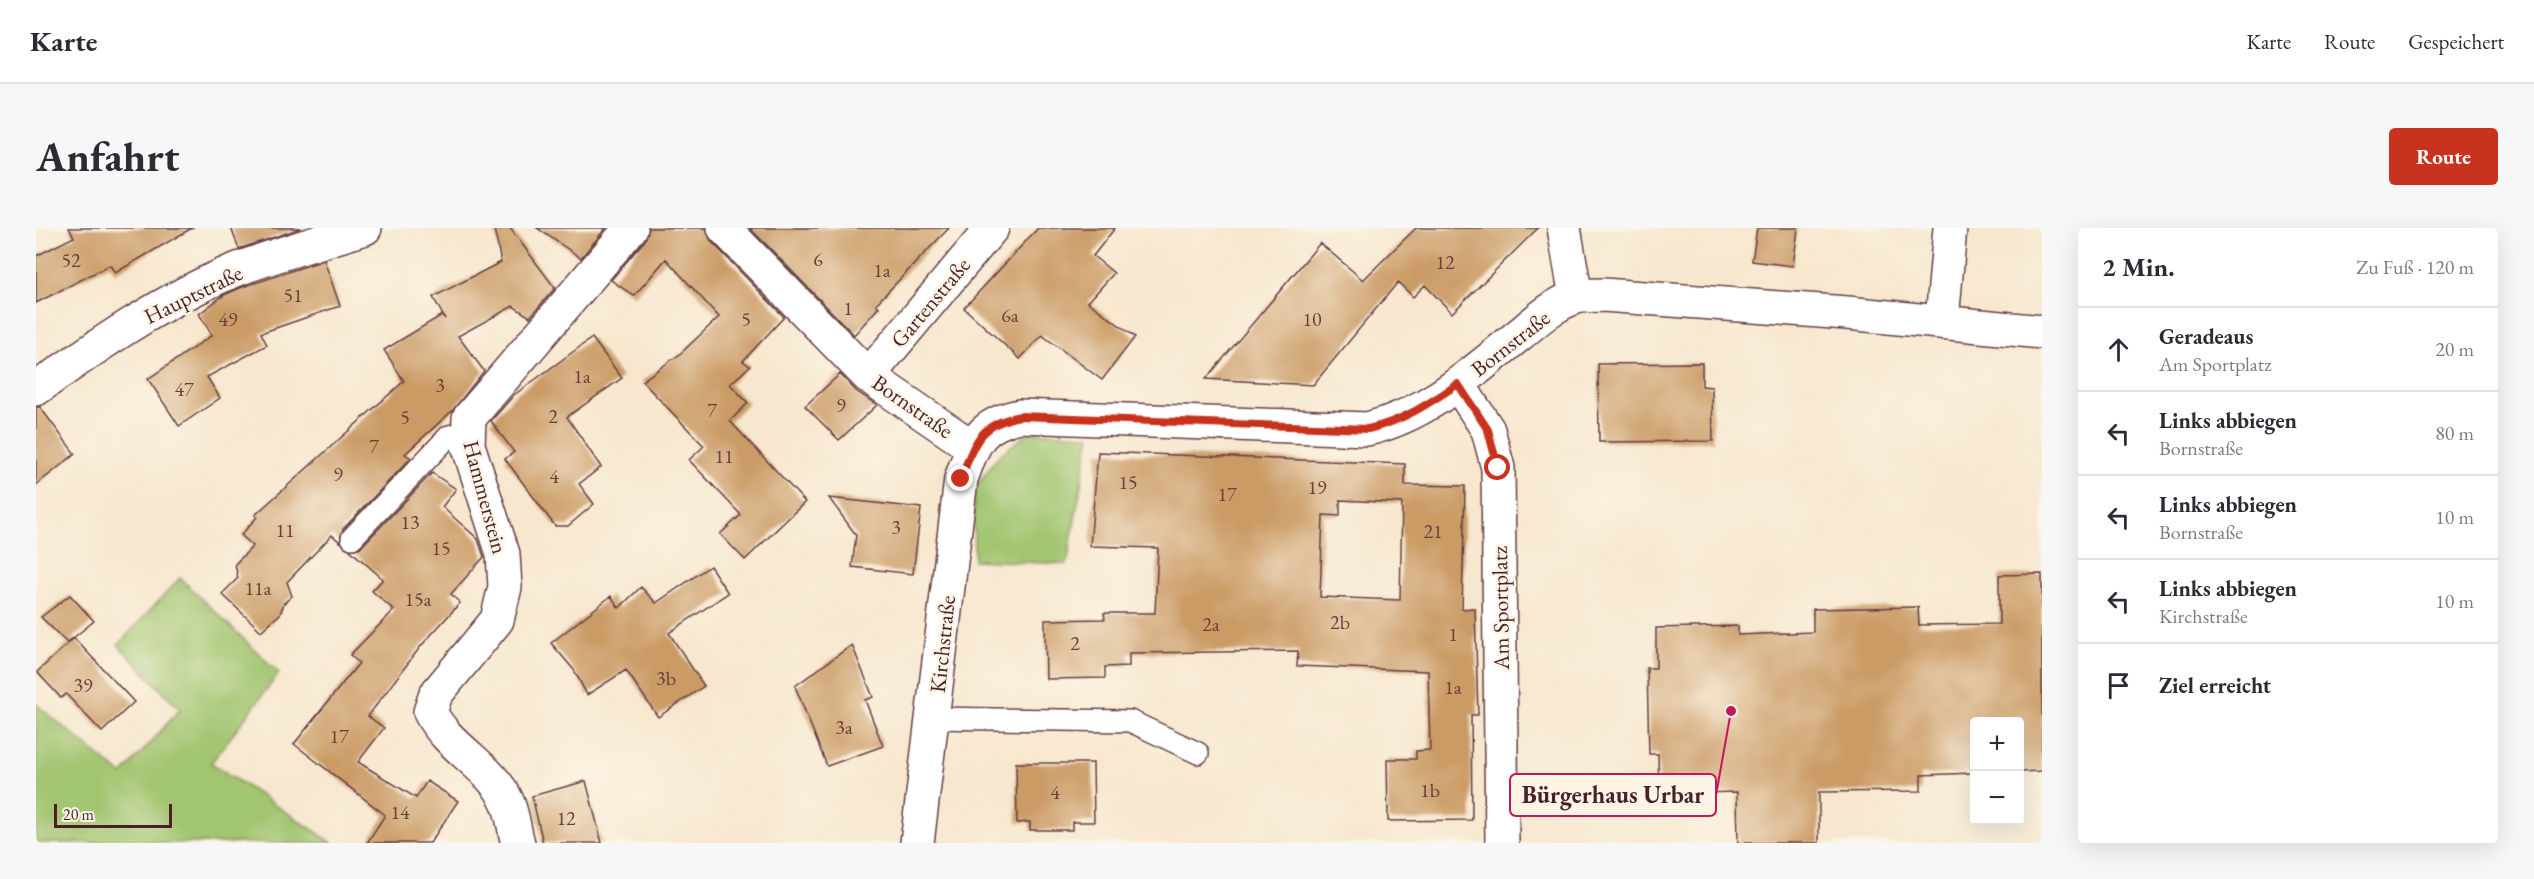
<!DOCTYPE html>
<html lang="de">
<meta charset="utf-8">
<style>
:root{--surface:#fff;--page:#f7f7f7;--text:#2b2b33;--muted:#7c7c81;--line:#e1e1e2;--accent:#c8321e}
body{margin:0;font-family:"EB Garamond",serif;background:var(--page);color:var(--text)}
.controls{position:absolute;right:18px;bottom:18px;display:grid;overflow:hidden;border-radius:6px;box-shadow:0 6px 24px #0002}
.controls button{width:54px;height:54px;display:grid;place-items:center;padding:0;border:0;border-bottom:2px solid var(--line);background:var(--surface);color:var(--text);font:30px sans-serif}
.scale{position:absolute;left:18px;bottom:15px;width:118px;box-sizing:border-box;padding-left:6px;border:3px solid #4a1f2b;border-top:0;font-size:16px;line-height:21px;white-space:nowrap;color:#4a1f2b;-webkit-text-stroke:4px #fcf5e5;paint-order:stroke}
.stop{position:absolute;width:18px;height:18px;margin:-14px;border:4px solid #c8321e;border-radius:50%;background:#fff}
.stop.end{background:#c8321e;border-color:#fff;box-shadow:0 2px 6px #0008}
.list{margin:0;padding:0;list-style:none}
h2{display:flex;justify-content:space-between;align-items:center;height:78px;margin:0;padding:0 24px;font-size:26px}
h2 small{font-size:20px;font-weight:400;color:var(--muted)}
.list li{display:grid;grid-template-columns:39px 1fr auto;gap:18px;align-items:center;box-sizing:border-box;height:84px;padding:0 24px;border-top:2px solid var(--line)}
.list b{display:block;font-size:22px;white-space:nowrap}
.list p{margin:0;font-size:20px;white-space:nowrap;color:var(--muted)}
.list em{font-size:20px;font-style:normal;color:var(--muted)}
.icon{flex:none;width:33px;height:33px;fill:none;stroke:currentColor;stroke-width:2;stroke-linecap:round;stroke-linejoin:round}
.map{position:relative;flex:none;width:2006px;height:615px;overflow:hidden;border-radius:6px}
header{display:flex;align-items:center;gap:36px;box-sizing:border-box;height:84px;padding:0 30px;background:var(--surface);border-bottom:2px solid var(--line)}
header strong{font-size:28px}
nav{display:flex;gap:33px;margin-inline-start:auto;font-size:21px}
.intro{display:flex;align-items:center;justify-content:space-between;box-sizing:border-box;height:144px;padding:0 36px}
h1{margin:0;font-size:42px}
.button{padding:15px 27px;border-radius:6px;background:var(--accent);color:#fff;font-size:21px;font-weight:700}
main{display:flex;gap:36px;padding:0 36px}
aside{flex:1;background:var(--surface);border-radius:6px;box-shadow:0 6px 24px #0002}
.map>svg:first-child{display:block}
.green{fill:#a1c56f;stroke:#76724d;stroke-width:1.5}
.building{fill:#cb9b66;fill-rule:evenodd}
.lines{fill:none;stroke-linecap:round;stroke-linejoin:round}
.lane-casing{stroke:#643d43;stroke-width:24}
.street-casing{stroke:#643d43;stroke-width:36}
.secondary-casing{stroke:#643d43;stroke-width:36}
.lane{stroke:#fff;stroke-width:21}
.street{stroke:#fff;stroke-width:33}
.secondary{stroke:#fff;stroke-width:33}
.route{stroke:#c8321e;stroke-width:8}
.labels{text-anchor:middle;stroke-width:5;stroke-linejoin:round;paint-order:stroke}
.number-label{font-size:20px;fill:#6a3e3a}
.street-label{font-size:22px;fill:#4a1f2b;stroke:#fcf5e5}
.leader{fill:none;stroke:#c2185b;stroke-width:2}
.callout-dot{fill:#c2185b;stroke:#fcf5e5;stroke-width:2}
.callout{fill:#fcf5e5;stroke:#c2185b;stroke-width:2}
.callout-label{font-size:24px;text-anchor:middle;font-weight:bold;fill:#4a1f2b}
</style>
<header>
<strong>Karte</strong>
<nav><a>Karte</a><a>Route</a><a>Gespeichert</a></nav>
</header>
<div class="intro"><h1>Anfahrt</h1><a class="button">Route</a></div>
<main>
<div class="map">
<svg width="2006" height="615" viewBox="0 0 2006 615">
<rect width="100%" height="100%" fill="#fcf5e5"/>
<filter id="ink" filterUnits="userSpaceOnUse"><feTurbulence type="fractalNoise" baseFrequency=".0167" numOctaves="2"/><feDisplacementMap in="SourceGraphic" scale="12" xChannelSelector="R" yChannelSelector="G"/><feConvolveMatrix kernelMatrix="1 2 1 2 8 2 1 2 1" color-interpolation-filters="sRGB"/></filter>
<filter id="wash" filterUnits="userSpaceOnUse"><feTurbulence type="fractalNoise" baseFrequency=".008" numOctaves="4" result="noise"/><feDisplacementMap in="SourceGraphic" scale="24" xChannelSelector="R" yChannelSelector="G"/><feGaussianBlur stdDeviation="1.35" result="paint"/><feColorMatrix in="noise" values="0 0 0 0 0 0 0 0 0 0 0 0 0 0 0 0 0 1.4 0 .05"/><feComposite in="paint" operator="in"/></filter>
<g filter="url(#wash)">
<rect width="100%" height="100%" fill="#f7e7ce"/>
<path class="green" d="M994,204L1054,207L1031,336L938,332V261L962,228Z
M144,350L243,445L175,535L297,615H0V476L86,547L144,481L82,417Z"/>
<g id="blocks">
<path class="building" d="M33,0H156L79,45L74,37L0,75V28L38,9Z
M195,0H265L203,21Z
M458,0H474L519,60L494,89L477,78L422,108L448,143L417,182L369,226L375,230L307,301L304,314L296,307L251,354L256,368L248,375L244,386L225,403L186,366L202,350L199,336L217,318L205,307L221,289L219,287L368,153L348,122L406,87L409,91L397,69L465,34Z
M501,0H570L545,30Z
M613,0H670L675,13L748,89L707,133L714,138L694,156L712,175L694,193L769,274L709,332L684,306L705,287L653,232L668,218L606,153L644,126L683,89L630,31L598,68L575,52L609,12Z
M714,0H913L840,76L843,79L818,107Z
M1002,0H1079L1057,28L1078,45L1052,74L1099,109L1066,152L1006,107L984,131L928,80Z
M1380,0H1502L1416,85L1389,57L1377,69L1362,54L1277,157L1170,151L1284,15L1327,52Z
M1721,0H1762L1757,38L1716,33Z
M288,32L304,78L225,105L231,117L171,149L184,170L143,198L112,151L176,107L163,86L188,67L204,60Z
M556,110L586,150L531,189L565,239L543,256L558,276L532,298H519L469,231L478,224L455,193L478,167Z
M1666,135V158L1676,159L1677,213L1563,214L1562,136Z
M804,146L820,163L841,177L803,212L769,178Z
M0,179H4L39,226L0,257Z
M1062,224L1369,236V257L1429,258L1426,381L1439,380L1442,487H1435L1436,592L1352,593L1351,531H1380V523L1394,522L1392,443L1261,438L1262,423L1093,425V438L1069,439V450L1010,451L1009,392L1069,391L1068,385H1119L1122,320L1054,318ZM1304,272L1366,275L1364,372L1284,369L1287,287L1304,288Z
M396,245L420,261L406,279L442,311L448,329L415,366L424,375L385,418L332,488L348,500L322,534L380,570L391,553L422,573L394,615H331L349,587L258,516L323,435L314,427L358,382L336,363L347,351L314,322L325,319Z
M793,270L885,280L877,346L816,339L820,307Z
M674,338L692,365L633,405L668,458L622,489L590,442L551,467L538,442L515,415L575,368L583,380L605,359L620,375Z
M2006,346V543L1983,544V494H1938V545L1885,547V563L1783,564V615H1702L1701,564L1623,566L1622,526H1613L1611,440H1620V400L1702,398V407L1777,404V381L1882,379L1883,397L1963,396V347Z
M34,367L58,393L31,415L5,389Z
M38,410L98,474L66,504L30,466L25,470L1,444Z
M816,417L837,469L829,472L847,518L791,538L759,458Z
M980,535H1057L1058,594H1036V602H994V594L981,595Z
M550,553L566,615H507L496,568Z"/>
</g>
</g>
<g filter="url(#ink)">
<use href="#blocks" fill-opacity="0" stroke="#643d43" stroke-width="1.5"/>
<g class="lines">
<g class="lane-casing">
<path id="lane" d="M316,310L413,208L432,204
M897,490L1094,493L1162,525"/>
</g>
<g class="street-casing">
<path id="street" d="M688,0L832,148L936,219
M1528,0L1540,69
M1906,93L1914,0
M832,148L956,0
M1422,156L1452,202L1462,240L1466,615
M482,615C478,602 477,586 471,573C456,539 412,520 394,484L400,466L461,392L469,359L467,326L432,217L433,190L595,0
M881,615L925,251C938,215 943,196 984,188L1331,201C1391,187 1436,145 1483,107C1500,93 1518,76 1540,69C1548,67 1559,67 1567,67L1811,85L2006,104"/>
</g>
<g class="secondary-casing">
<path id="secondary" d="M0,161C62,117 127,72 197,43C240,26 285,14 329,0"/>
</g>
<use href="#lane" class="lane"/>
<use href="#street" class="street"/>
<use href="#secondary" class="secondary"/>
</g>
</g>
<g class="lines" filter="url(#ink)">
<path class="route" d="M925,251C938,215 943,196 984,188L1332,201C1367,193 1392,176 1422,156L1452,202L1462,240"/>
</g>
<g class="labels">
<g class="number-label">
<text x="782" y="38">6</text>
<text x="35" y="39">52</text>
<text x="1409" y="41">12</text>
<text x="846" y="49">1a</text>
<text x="257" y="74">51</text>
<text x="812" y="87">1</text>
<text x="974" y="94">6a</text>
<text x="192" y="98">49</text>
<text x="710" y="98">5</text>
<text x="1276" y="98">10</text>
<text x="546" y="155">1a</text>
<text x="404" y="164">3</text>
<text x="148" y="168">47</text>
<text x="805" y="184">9</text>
<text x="676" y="189">7</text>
<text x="517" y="195">2</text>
<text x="369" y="196">5</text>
<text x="338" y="225">7</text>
<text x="688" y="235">11</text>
<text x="302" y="253">9</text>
<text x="518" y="255">4</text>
<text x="1092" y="261">15</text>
<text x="1281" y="266">19</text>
<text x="1191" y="273">17</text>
<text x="374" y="301">13</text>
<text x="860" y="306">3</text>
<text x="249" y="309">11</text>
<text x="1397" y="310">21</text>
<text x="405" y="327">15</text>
<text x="222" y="367">11a</text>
<text x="382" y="378">15a</text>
<text x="1304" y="401">2b</text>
<text x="1175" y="403">2a</text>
<text x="1417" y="413">1</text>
<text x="1039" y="422">2</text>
<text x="630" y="457">3b</text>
<text x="47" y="464">39</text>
<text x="1417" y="466">1a</text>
<text x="808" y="506">3a</text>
<text x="303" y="515">17</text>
<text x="1394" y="569">1b</text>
<text x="1019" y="571">4</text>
<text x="364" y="591">14</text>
<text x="530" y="597">12</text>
</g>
<g class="street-label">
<text transform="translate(157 66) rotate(-26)" y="8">Hauptstraße</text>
<text transform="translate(894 74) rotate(-50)" y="8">Gartenstraße</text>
<text transform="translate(1474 115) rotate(-38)" y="8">Bornstraße</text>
<text transform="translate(877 178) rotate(35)" y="8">Bornstraße</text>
<text transform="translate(450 269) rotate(75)" y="8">Hammerstein</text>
<text transform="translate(1464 380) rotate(-91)" y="8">Am Sportplatz</text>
<text transform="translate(906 416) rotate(-84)" y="8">Kirchstraße</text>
</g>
</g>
<path class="leader" d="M1695 483L1680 567"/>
<circle class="callout-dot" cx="1695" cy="483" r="6"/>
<rect class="callout" x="1474" y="546" width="206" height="42" rx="6"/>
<g class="callout-label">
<text x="1577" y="575">Bürgerhaus Urbar</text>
</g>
</svg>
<div class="controls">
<button>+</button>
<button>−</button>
</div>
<div class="scale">20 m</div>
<div class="stop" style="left:1462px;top:240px"></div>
<div class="stop end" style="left:925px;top:251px"></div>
</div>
<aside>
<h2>2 Min.<small>Zu Fuß · 120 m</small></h2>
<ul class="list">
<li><svg class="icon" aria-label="ahead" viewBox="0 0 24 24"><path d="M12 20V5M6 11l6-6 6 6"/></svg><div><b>Geradeaus</b><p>Am Sportplatz</p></div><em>20 m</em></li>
<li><svg class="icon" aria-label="left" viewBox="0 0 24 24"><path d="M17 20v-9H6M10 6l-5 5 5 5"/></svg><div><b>Links abbiegen</b><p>Bornstraße</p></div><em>80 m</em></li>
<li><svg class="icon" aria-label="left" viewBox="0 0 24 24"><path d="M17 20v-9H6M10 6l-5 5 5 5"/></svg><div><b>Links abbiegen</b><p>Bornstraße</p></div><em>10 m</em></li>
<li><svg class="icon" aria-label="left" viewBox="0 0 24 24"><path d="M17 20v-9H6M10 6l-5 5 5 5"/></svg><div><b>Links abbiegen</b><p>Kirchstraße</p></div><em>10 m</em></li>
<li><svg class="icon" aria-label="arrive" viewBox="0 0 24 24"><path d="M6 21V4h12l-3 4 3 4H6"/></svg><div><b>Ziel erreicht</b></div></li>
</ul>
</aside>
</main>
